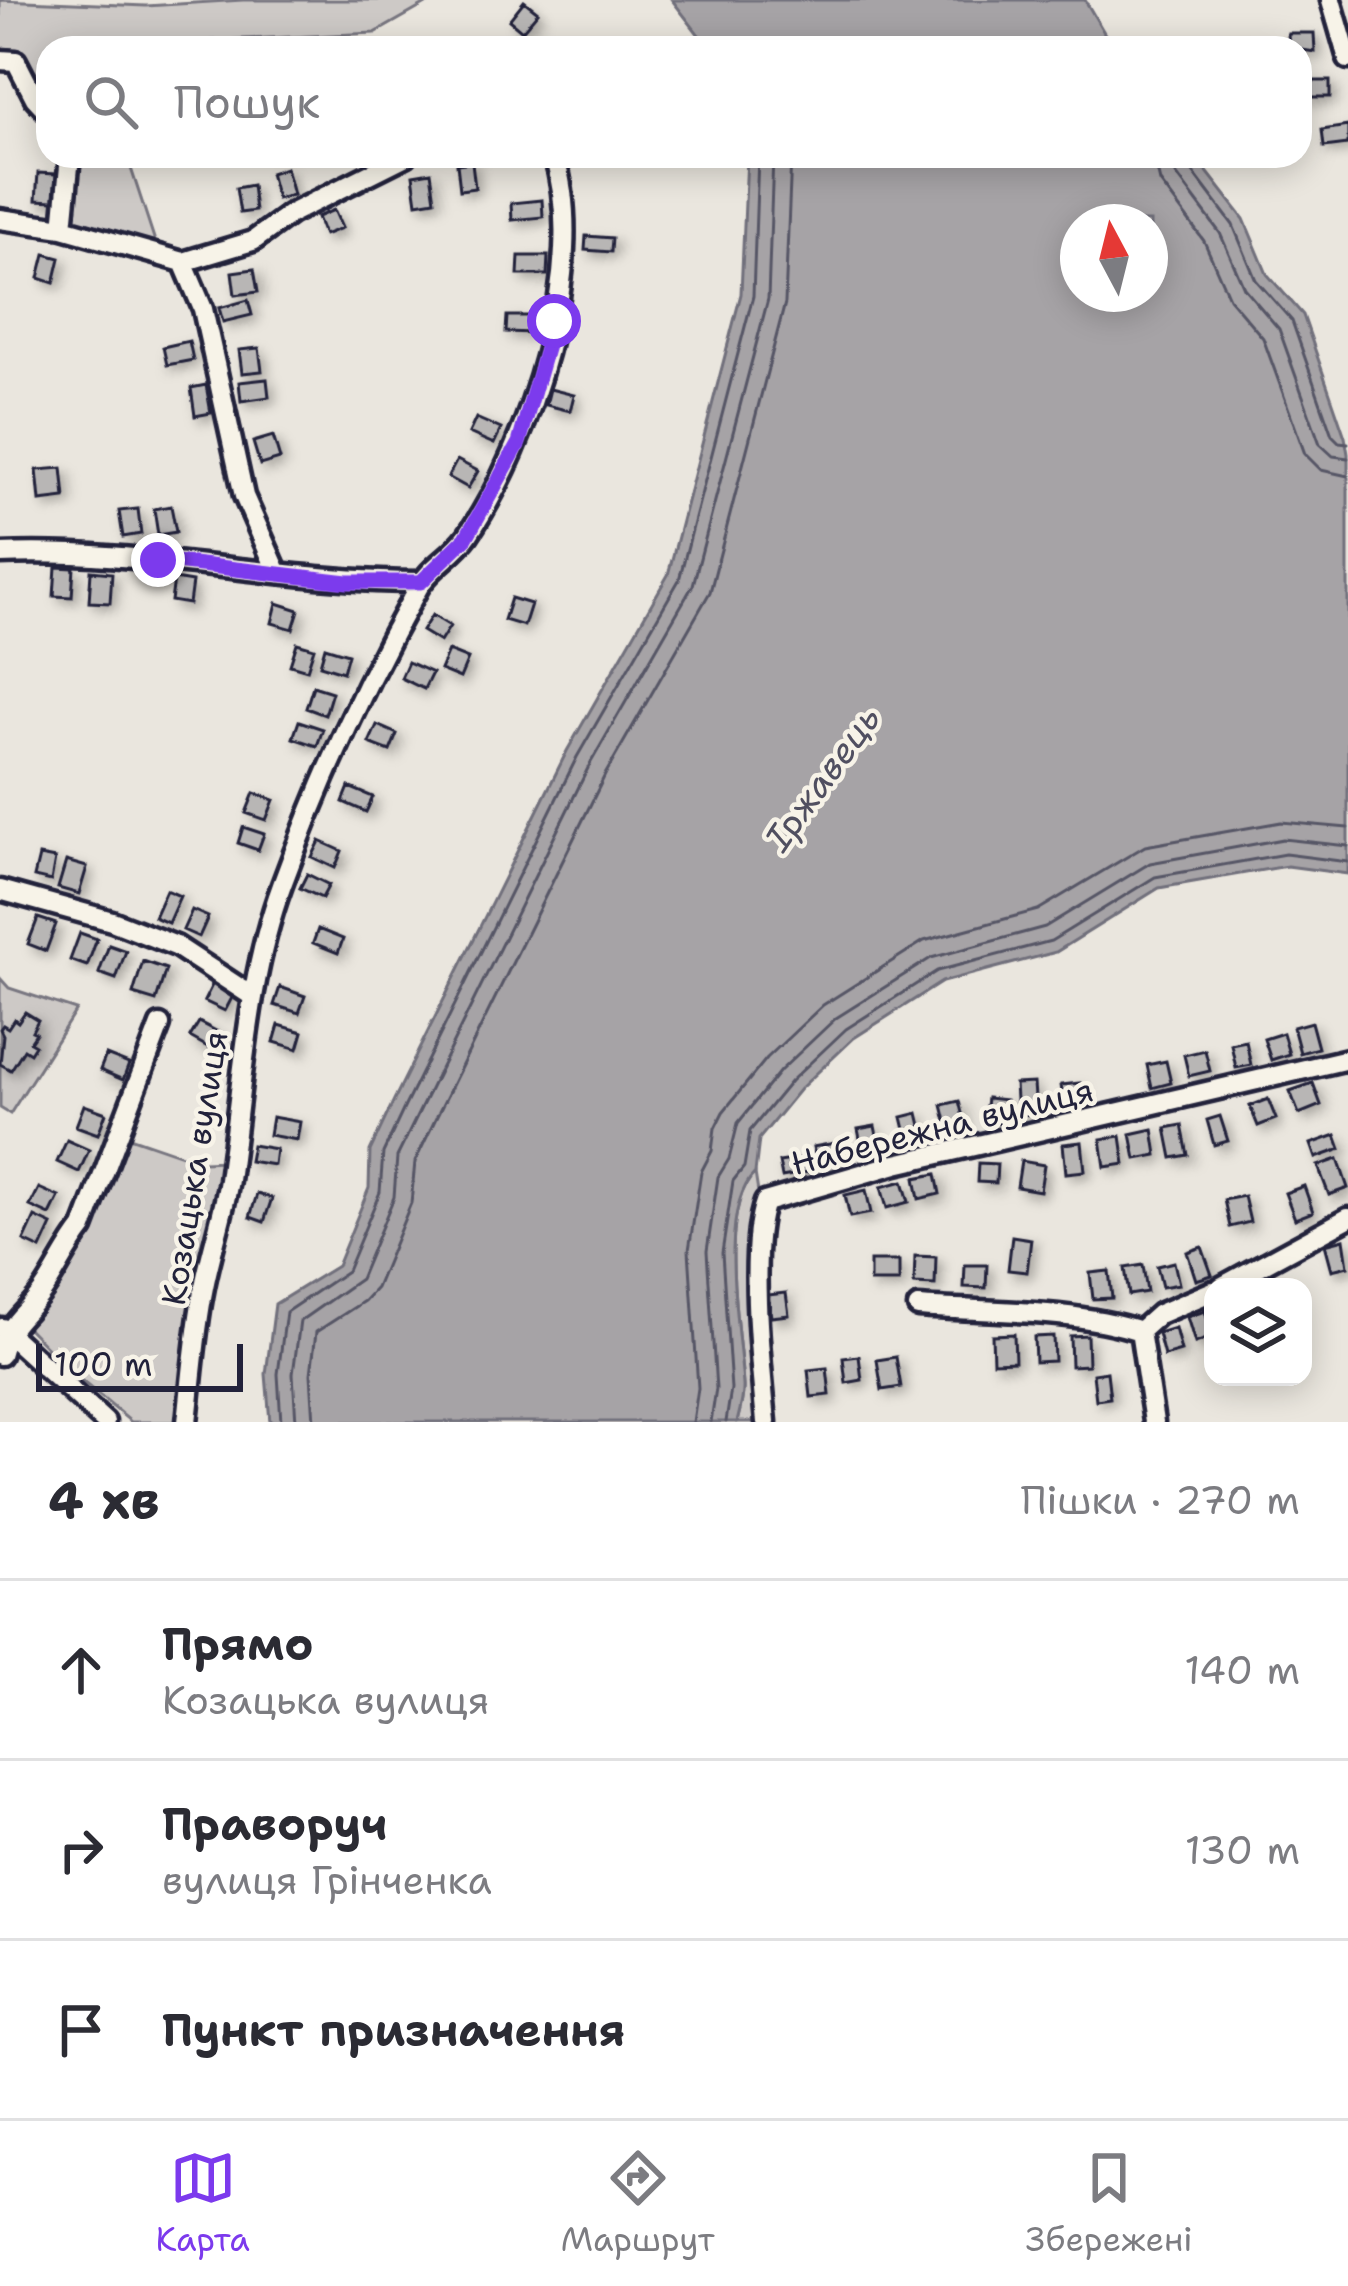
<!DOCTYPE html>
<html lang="uk">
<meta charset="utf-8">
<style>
:root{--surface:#fff;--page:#f7f7f7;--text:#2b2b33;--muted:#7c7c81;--line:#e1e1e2;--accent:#7c3aed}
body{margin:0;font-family:"Shantell Sans",sans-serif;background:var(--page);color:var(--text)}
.controls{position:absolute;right:36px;bottom:36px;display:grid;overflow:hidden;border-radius:24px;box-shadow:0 6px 30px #0003}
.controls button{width:108px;height:108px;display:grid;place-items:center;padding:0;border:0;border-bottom:3px solid var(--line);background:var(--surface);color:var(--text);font:60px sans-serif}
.compass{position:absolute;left:1060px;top:204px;width:108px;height:108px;border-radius:50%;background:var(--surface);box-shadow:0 6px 30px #0003;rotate:353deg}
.scale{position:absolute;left:36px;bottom:30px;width:207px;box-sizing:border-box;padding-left:12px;border:6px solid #22223b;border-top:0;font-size:33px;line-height:42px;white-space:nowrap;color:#22223b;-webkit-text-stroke:9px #f7f3e8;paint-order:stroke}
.stop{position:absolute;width:36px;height:36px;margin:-27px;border:9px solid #7c3aed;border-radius:50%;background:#fff}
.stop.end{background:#7c3aed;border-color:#fff;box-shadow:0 3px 12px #0008}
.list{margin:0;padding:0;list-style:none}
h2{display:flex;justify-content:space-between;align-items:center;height:156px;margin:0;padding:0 48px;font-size:51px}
h2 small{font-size:39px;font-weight:400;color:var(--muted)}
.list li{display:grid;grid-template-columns:78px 1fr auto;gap:36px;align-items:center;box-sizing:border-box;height:180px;padding:0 48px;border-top:3px solid var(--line)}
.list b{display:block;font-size:45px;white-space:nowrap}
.list p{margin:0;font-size:39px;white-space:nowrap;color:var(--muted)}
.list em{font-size:39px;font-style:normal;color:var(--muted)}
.icon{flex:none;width:66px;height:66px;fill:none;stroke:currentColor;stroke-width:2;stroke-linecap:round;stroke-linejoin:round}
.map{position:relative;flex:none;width:1348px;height:1422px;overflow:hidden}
.search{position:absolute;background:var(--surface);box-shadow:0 6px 30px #0003;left:36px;right:36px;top:36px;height:132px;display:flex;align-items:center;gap:30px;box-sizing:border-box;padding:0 42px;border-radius:36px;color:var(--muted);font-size:45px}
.sheet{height:696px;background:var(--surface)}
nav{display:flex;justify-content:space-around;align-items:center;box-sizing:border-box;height:168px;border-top:3px solid var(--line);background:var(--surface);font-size:33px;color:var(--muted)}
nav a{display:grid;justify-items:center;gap:6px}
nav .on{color:var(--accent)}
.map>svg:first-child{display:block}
.green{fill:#cdc9c6;stroke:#787680;stroke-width:3}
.water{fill:#a6a3a6;stroke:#716f7b;stroke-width:3;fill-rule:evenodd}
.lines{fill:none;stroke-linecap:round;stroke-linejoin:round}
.shore{stroke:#575666;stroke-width:3}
.building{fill:#b8b6b5;stroke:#22223b;stroke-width:3;filter:url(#shadow)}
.minor-casing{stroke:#22223b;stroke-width:27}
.minor{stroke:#f7f3e8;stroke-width:18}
.route{stroke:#7c3aed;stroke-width:15}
.labels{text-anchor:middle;stroke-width:9;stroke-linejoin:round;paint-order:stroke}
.street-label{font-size:33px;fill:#22223b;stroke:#f7f3e8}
.water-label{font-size:36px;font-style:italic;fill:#504f60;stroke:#f7f3e8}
</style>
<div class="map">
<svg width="1348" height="1422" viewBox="0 0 1348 1422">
<defs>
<filter id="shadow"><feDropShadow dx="5.5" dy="5.5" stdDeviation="6" flood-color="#0004"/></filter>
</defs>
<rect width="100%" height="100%" fill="#eae6de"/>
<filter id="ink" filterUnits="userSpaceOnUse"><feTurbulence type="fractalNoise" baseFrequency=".00833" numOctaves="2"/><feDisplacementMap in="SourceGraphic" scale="24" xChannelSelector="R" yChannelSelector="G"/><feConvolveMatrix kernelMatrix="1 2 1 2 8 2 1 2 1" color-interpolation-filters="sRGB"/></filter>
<g filter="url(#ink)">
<path class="green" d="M0,0L146,6L243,0H433L375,33L48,48V120L33,108L6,68L0,67Z
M62,156H127L163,266L69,237Z
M0,978L9,988L76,1010L10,1114L0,1108Z
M115,1132L202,1162L226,1161L182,1422H131L71,1372L22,1322L69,1235Z
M755,1173L759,1199L753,1210L746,1304L759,1422H737C740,1410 744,1397 743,1385C740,1334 716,1210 755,1173Z"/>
<path class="water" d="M672,0H1085L1113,48H709Z
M747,156H1195L1244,219L1267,274L1303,315L1345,437L1348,454V874L1287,866L1159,888L1056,952L942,982L854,1038L800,1089L759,1139L755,1173C716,1210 740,1334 743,1385C744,1397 740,1410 737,1422H270L266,1374L275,1304L337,1266L369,1188L370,1151L394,1100L567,751L668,575L741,294ZM1150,222V294H1078V222Z"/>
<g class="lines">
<path class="shore" d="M1154,156L1160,182L1204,241L1229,298L1263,338L1305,454L1321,470L1348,476
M1172,156L1176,174L1220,233L1244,288L1279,329L1320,444L1333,456L1348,458
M1187,156L1190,168L1233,225L1256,280L1292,321L1332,435L1339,442L1348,443
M281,1422L278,1374L286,1312L347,1271L380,1192L383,1153L405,1106L577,757L679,580L753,296L758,156
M296,1422L293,1374L300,1321L360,1279L394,1197L397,1157L419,1112L590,764L693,585L768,299L773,156
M314,1422L311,1374L316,1332L364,1301L376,1288L411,1203L415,1162L435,1120L606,773L710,592L785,303L791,156
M693,1422L698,1388L689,1250L701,1172L712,1151L715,1128L723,1112L767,1058L823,1005L924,941L1038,910L1145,846L1281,822L1348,828
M711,1422L716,1389L707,1251L718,1177L729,1159L738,1123L780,1071L836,1018L931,958L1045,927L1150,863L1283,839L1348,846
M726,1422L731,1389L722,1253L733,1181L744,1167L750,1131L791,1081L846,1029L937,971L1051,941L1155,877L1285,854L1348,862"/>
</g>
<path class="building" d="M524,1L538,12L522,31L509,20Z
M1288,33H1314L1315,52L1289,48Z
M1304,81H1330V97H1304Z
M1348,126V144L1324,147L1322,130Z
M472,162L475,188L460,190L457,164Z
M286,168L293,195L277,199L270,173Z
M431,172L435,200L417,203L413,175Z
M38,173L56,174L54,201L36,200Z
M252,185L255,211L240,213L236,188Z
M542,200L543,217L512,220L511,203Z
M334,210L342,228L324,235L317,217Z
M586,236L612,238L611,252L585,250Z
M45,254L60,258L54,283L39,278Z
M519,256H548L547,275H518Z
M254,269L258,292L235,295L232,272Z
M248,300L252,315L223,322L219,308Z
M507,316H534L533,333L506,332Z
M189,341L193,360L167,365L163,347Z
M259,348L262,371L242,373L239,350Z
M267,379L269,397L241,401L239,382Z
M206,385L211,413L195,416L191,388Z
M550,389L574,395L570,411L546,405Z
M476,418L501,429L494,444L469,433Z
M273,436L280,459L260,465L253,442Z
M457,460L478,471L468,488L448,477Z
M62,468L65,498L40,501L37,470Z
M171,506L176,532L158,535L154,509Z
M138,509L141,534L123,537L119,511Z
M56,567L74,568L72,597L54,596Z
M91,571L112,573L110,603L89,602Z
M174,579L192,582L189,604L171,601Z
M511,598L531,604L524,626L504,620Z
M277,603L299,610L293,629L272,623Z
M432,615L450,626L440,642L422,631Z
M297,643L314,648L307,670L290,665Z
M325,647L348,654L343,672L320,665Z
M448,651L468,659L460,678L440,670Z
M408,662L432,673L424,689L401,678Z
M313,686L332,692L325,715L306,708Z
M299,721L323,729L317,746L293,738Z
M377,725L397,734L390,751L369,743Z
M349,787L373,797L366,812L343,802Z
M254,793L274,800L266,820L246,813Z
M243,827L264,834L258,850L238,843Z
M320,841L342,851L335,868L312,857Z
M39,856L55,859L51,881L34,877Z
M66,861L87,867L79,894L58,888Z
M307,874L329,885L322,898L300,888Z
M166,890L180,896L168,923L154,917Z
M192,910L208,917L199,937L183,930Z
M38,918L56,924L46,951L28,944Z
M318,929L343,939L338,953L313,943Z
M80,933L97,939L87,966L70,960Z
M109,945L126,951L116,979L99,973Z
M143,961L166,969L156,1001L133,994Z
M213,983L234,994L225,1011L204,1001Z
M280,987L305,996L299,1013L274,1005Z
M25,1012L38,1020L32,1031L36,1033L30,1042L35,1045L30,1053L24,1049L11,1070L0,1064L3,1035L0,1029L3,1025L8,1028L14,1019L18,1022Z
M199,1022L222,1034L213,1050L190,1037Z
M1311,1022L1318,1048L1300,1053L1293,1027Z
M279,1025L303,1032L298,1049L274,1042Z
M1283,1033L1289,1054L1271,1060L1264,1039Z
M1246,1041L1251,1065L1236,1068L1231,1044Z
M1205,1050L1210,1071L1189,1076L1184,1055Z
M106,1055L129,1064L123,1080L100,1070Z
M1166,1061L1171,1083L1152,1088L1147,1065Z
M1034,1083L1036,1114L1017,1115L1015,1084Z
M1080,1083L1082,1106L1064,1107L1061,1085Z
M1313,1083L1321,1105L1299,1114L1290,1091Z
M987,1098L1006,1100L1003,1124L984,1122Z
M1268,1099L1276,1119L1258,1126L1250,1106Z
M959,1101L966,1129L949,1133L942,1105Z
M84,1105L106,1113L98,1134L76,1126Z
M918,1113L924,1138L908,1142L902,1117Z
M1220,1116L1228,1141L1214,1145L1207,1120Z
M272,1117L300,1122L297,1140L269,1135Z
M1182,1125L1188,1155L1172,1158L1166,1128Z
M875,1126L880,1150L863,1154L858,1129Z
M1153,1129L1157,1155L1136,1159L1131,1134Z
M1336,1135L1341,1149L1316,1158L1311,1144Z
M1121,1136L1125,1164L1105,1167L1101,1139Z
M67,1140L89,1150L79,1172L57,1162Z
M1082,1142L1085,1171L1066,1173L1063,1144Z
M835,1143L839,1159L817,1164L813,1147Z
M252,1145L276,1149L274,1165L249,1161Z
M806,1158L808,1172L782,1177L779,1162Z
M1338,1159L1348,1188L1329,1195L1318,1166Z
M1021,1161L1044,1165L1040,1191L1017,1187Z
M978,1163L997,1164L996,1183L977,1182Z
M936,1174L940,1194L919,1199L915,1178Z
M903,1181L909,1202L887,1208L881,1187Z
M1304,1186L1313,1212L1295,1219L1285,1193Z
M39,1188L59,1197L50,1215L30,1206Z
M866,1190L871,1213L850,1217L845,1195Z
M257,1194L272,1198L264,1222L250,1217Z
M1244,1196L1250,1222L1230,1227L1224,1200Z
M35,1217L52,1225L41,1249L24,1241Z
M1012,1236L1031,1239L1027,1272L1008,1270Z
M1344,1239L1348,1266L1332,1270L1325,1244Z
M1202,1247L1212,1275L1196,1280L1187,1252Z
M915,1256L936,1257L935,1285L914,1284Z
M870,1261H899V1282H870Z
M1174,1262L1179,1284L1162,1287L1157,1266Z
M965,1265H987L986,1288L964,1287Z
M1143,1265L1147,1292L1129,1295L1125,1268Z
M1109,1271L1112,1298L1093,1299L1090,1273Z
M786,1293L789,1315L771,1317L768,1295Z
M1205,1311L1213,1337L1195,1343L1187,1317Z
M1175,1328L1181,1351L1164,1356L1158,1333Z
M1014,1334L1015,1361L993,1362L992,1335Z
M1087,1335L1088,1365L1071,1366L1070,1336Z
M1053,1336L1054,1361L1035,1362L1034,1337Z
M859,1356L862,1380L846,1383L843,1358Z
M896,1357L901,1387L882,1390L877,1360Z
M827,1368L830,1395L811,1397L808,1370Z
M1107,1372L1110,1398L1096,1400L1093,1374Z"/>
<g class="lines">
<g class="minor-casing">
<path id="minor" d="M1331,0L1348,59
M0,60L16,61L35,98L48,112
M0,219L63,228L183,262L253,241L290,214L406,156
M63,228L70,156
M183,262L203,309L244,496L277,571
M0,554C142,548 280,582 421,582
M0,890L112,921L176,946L252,996
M1221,1287L1348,1218
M918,1307C989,1312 1072,1309 1140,1331
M2,1328L105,1422
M1140,1331L1154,1422
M1140,1331L1159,1314L1213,1291
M0,1355C9,1319 29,1314 47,1285C60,1265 68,1247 83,1228L160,1025
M187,1422C192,1377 195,1331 204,1287C211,1251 223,1216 229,1180C243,1082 247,980 282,885C319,784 365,682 418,588C430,567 454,555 468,535C530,443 589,265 554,156
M766,1422C761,1369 748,1248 765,1202L896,1164L1348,1059"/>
</g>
<use href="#minor" class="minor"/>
</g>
</g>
<g class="lines" filter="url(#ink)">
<path class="route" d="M158,560L348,582H421L466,538L519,443L554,321"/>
</g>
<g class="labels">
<g class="street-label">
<text transform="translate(942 1126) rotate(-14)" y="12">Набережна вулиця</text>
<text transform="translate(194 1168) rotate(-81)" y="12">Козацька вулиця</text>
</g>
<g class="water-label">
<text transform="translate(822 778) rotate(-54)" y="13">Іржавець</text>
</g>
</g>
</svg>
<div class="controls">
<button><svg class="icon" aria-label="layers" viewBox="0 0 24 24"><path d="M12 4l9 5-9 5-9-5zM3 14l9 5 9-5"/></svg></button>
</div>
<svg class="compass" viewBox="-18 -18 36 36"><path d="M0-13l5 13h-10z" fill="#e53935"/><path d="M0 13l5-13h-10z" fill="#7c7c81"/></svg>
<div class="scale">100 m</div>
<div class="stop" style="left:554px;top:321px"></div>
<div class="stop end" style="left:158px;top:560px"></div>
<div class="search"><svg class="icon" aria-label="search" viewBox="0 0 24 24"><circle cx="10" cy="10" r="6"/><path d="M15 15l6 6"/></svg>Пошук</div>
</div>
<section class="sheet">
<h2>4 хв<small>Пішки · 270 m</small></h2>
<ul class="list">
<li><svg class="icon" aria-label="ahead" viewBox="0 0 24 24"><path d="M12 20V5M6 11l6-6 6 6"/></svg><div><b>Прямо</b><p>Козацька вулиця</p></div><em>140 m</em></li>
<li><svg class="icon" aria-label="right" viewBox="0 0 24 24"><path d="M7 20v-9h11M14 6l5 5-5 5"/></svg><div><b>Праворуч</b><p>вулиця Грінченка</p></div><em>130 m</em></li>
<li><svg class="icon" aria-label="arrive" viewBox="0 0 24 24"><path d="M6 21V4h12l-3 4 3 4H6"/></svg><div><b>Пункт призначення</b></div></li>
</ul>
</section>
<nav>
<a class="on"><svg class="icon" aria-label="map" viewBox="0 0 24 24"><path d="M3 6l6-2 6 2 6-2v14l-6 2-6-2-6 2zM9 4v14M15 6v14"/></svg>Карта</a>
<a><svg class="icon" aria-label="directions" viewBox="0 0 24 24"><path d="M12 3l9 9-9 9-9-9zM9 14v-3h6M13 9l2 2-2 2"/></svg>Маршрут</a>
<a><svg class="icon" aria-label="saved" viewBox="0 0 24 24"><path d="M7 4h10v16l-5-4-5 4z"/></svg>Збережені</a>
</nav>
